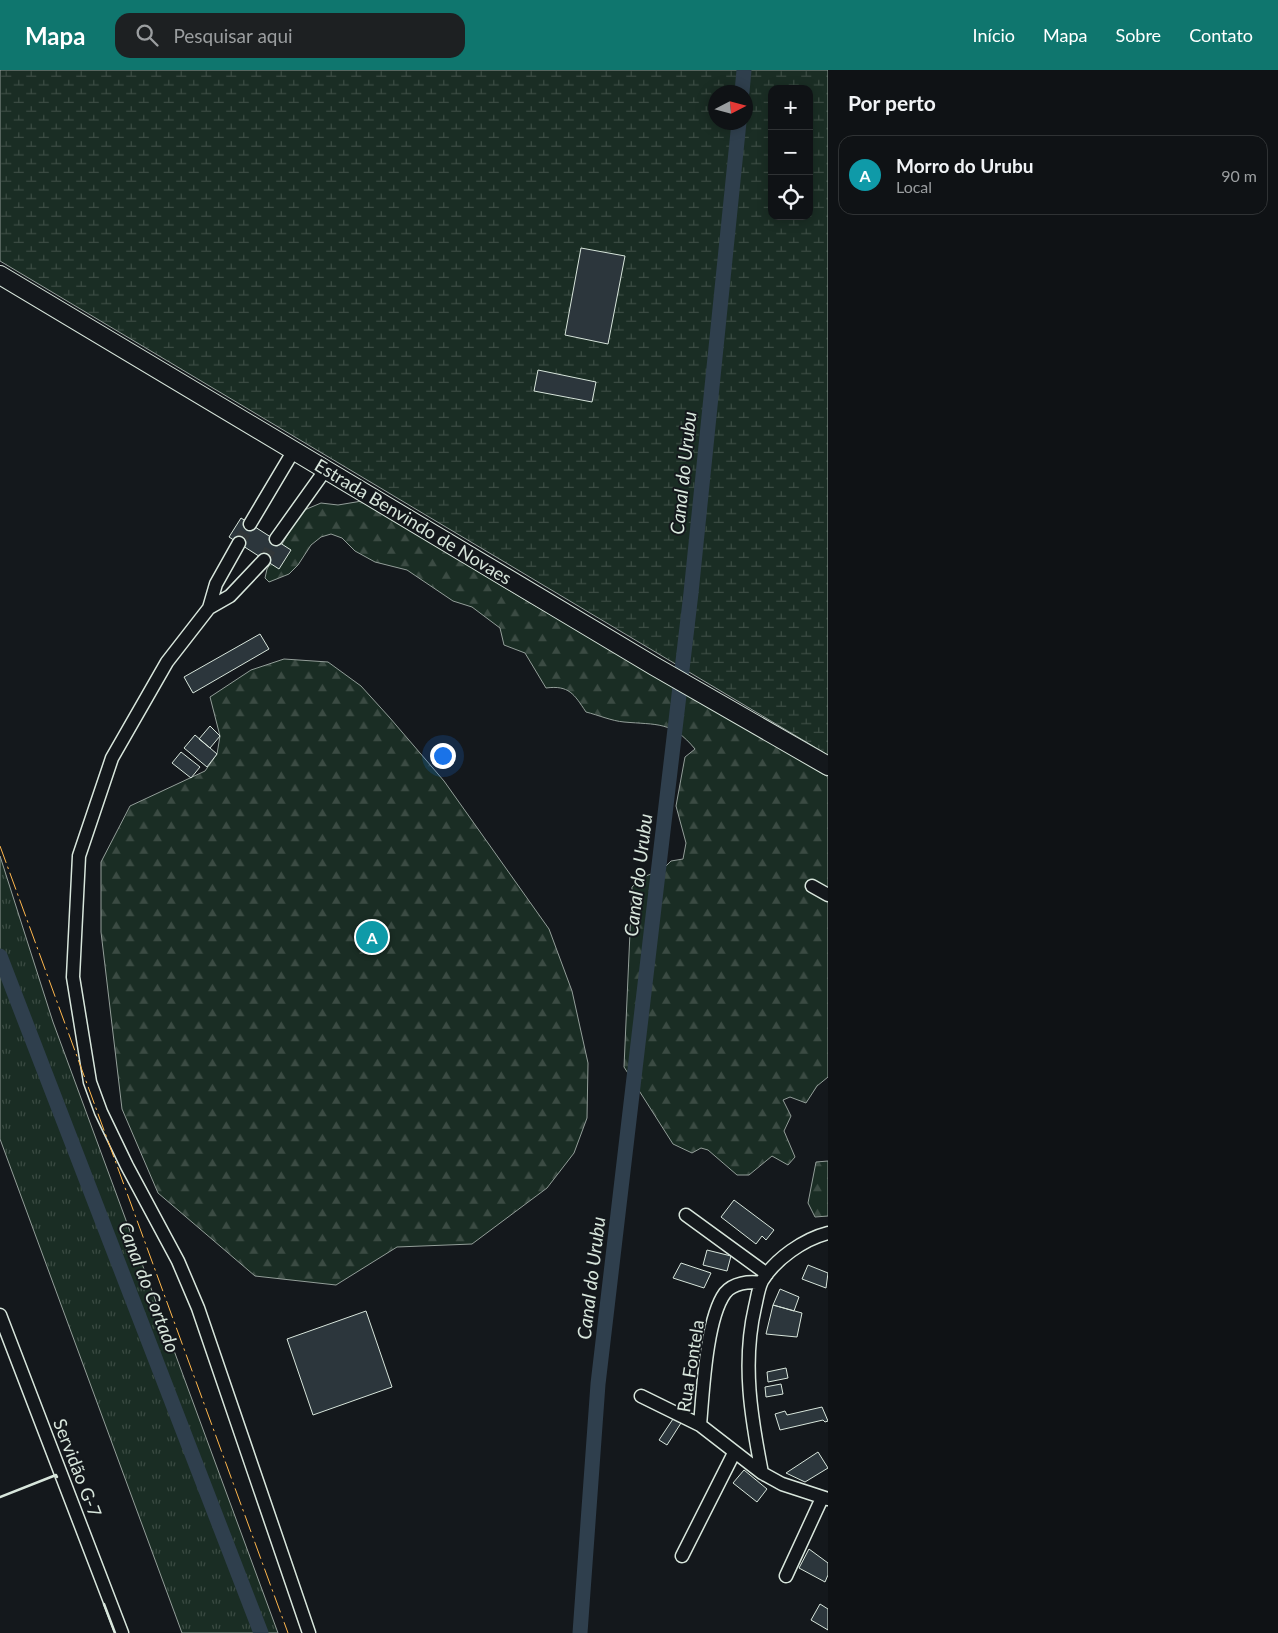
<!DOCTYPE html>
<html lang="pt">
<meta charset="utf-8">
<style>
:root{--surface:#0f1215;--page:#1d2022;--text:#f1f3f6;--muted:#9b9ea0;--line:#2f3234;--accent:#0f766e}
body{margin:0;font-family:Lato,sans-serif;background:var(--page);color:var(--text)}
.controls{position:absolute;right:15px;top:15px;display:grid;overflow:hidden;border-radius:10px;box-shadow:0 2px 12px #0003}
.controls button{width:45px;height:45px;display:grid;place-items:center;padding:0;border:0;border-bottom:1px solid var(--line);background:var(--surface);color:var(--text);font:25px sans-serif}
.compass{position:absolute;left:708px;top:15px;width:45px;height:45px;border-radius:50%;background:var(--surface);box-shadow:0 2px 12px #0003;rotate:84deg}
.you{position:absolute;left:442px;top:685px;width:18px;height:18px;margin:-12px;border:4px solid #fff;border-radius:50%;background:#1a73e8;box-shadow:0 0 0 8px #1a73e833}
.badge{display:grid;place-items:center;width:32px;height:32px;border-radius:50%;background:var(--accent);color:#fff;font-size:16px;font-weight:700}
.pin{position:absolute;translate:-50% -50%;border:2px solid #fff;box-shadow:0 1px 5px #0006}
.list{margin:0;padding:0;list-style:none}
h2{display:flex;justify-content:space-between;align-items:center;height:65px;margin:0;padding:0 20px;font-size:21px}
h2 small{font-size:16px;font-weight:400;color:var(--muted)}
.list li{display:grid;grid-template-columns:32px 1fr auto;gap:15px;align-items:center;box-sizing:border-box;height:80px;margin:0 10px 10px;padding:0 10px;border:1px solid var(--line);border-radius:15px}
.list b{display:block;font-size:19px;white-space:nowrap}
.list p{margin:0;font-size:16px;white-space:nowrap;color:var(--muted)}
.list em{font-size:16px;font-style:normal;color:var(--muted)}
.icon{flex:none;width:28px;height:28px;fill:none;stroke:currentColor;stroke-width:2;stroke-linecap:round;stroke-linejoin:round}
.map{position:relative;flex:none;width:828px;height:1563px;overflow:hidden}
header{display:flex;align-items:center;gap:30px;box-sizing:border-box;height:70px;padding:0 25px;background:var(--accent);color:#fff}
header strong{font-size:24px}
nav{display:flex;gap:28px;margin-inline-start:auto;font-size:18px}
.search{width:350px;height:45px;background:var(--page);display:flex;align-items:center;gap:12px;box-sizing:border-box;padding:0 18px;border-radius:15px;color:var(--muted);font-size:19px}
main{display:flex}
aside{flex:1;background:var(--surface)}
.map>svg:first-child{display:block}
.grass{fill:url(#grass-tufts);stroke:#939e99}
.forest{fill:url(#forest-firs);stroke:#939e99}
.wetland{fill:url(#wetland-marsh);stroke:#939e99;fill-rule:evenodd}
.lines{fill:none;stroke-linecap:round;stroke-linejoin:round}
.canal{stroke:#2f3f4d;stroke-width:15}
.building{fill:#2c363c;stroke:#d8e6dc}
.street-tunnel{stroke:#313739;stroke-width:12;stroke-dasharray:12 6;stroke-linecap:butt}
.street-casing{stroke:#d8e6dc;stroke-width:15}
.secondary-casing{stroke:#d8e6dc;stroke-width:20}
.street{stroke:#14181c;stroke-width:12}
.secondary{stroke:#14181c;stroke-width:18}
.wall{stroke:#d8e6dc;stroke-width:2.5}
.power{stroke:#ffb74d;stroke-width:1;stroke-dasharray:18 4 2.5 4;stroke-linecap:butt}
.labels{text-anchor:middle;stroke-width:4;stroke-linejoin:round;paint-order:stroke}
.street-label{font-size:18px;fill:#d8e6dc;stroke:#14181c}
.water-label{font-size:19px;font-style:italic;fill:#d8e6dc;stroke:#14181c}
</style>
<header>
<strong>Mapa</strong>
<div class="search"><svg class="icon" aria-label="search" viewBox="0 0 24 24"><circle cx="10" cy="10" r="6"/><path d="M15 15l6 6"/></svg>Pesquisar aqui</div>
<nav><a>Início</a><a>Mapa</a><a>Sobre</a><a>Contato</a></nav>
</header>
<main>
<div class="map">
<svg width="828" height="1563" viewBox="0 0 828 1563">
<defs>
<pattern id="grass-tufts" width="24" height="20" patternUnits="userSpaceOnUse" patternTransform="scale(1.25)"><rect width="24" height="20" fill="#1a2d24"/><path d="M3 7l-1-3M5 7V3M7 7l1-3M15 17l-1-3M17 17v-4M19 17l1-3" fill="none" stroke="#3b4b43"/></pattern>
<pattern id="forest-firs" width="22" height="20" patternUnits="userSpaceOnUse" patternTransform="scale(1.25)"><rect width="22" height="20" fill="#1a2d24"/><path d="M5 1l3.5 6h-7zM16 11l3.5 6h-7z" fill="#3b4b43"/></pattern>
<pattern id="wetland-marsh" width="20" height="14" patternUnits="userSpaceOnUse" patternTransform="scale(1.25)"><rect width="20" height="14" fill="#1a2d24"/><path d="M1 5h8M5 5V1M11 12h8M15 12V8" fill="none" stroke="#3b4b43"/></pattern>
</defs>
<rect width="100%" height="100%" fill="#14181c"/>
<path class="grass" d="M0,786L53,952L278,1563H182L0,1069Z"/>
<path class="forest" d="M362,431L527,531L751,660L828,707V1007L817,1016L806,1033L790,1027L783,1030L791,1046L784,1061L795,1087L788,1095L772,1086L749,1105H737L708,1080L701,1078L692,1083L673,1074L624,997L632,817L643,807L662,800L671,791L683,789L686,773L676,736L685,687L695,679C672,651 657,655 624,652C612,651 598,645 586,642C574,624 569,615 546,618L525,583L504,575L500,558L472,537L453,531L407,500L375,492L355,481L342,468L331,464L321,467L311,475L298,495L289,504L269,512L265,508L267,499L302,441L321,433L338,435Z
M284,589L328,592L361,616L390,648L444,711L549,859L572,921L588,993L587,1048L574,1083L547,1118L472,1174L397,1177L336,1215L255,1206L158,1123L122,1039L101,862V792L130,736L205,701L217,684L220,666L210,627L251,600Z
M828,1091V1146L815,1147L808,1133L816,1092Z"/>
<path class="wetland" d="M0,0H828V685L0,191ZM772,19H809V146H772ZM716,22H746V52H716Z"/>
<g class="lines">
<path class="canal" d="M742,22L744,0
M0,886L261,1563
M580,1563L598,1314L691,523L739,52"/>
</g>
<path class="building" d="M581,178L625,186L608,274L565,265Z
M538,300L596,312L592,332L534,321Z
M241,448L291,480L279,499L229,467Z
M260,564L269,579L193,623L184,607Z
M210,656L220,666L210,678L199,669Z
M195,665L217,684L207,697L184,678Z
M181,682L200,697L191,708L172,693Z
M734,1130L774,1160L766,1170L762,1166L756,1174L721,1147Z
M707,1180L731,1186L727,1201L703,1195Z
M681,1193L711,1203L704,1218L673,1208Z
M808,1195L828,1203L826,1218L802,1209Z
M780,1219L799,1227L794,1241L773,1235Z
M773,1235L802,1243L797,1267L766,1264Z
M366,1241L392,1317L313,1345L287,1269Z
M786,1298L788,1308L768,1312L767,1302Z
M781,1314L783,1324L766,1327L765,1317Z
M822,1337L828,1351L825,1352L823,1350L780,1360L775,1344L785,1341L787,1345Z
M673,1349L681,1353L667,1375L659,1370Z
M818,1382L828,1398L805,1412L786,1403Z
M744,1400L767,1419L757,1432L733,1413Z
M809,1479L828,1493V1505L825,1512L799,1498Z
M820,1534L828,1539V1560L811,1550Z"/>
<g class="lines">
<path class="street-tunnel" d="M239,473L250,454
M264,490L276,469"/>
<g class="street-casing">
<path id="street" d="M250,454L294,380
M276,469L326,399
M264,490L230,526L209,538L167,592L112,688L79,786L73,907L90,1012L101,1042L127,1096L178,1191L198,1238L309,1563
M209,538L216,514L239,473
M812,816L828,825
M686,1145L767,1204
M828,1163C804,1169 775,1189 762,1211C758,1219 757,1229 755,1237C742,1293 751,1347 762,1403L782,1414L828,1429
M0,1245L122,1563
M641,1326L700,1355L762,1403
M700,1355C703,1322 706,1249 725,1223C733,1213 749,1211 761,1213
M682,1486L734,1383
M786,1506L822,1428"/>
</g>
<g class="secondary-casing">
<path id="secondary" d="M0,205L654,596L828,696"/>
</g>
<use href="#street" class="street"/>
<use href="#secondary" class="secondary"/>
<path class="wall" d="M0,1427L56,1405L57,1407
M104,1534L115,1563"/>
<path class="power" d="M0,776L288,1563"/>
</g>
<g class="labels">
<g class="street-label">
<text transform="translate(413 452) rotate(31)" y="6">Estrada Benvindo de Novaes</text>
<text transform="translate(691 1296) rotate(-81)" y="6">Rua Fontela</text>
<text transform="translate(77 1398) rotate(69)" y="6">Servidão G-7</text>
</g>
<g class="water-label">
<text transform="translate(683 403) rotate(-84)" y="7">Canal do Urubu</text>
<text transform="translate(638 805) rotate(-83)" y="7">Canal do Urubu</text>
<text transform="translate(591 1208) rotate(-83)" y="7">Canal do Urubu</text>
<text transform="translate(149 1217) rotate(69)" y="7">Canal do Cortado</text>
</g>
</g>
</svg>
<div class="controls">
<button>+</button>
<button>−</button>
<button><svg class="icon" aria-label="locate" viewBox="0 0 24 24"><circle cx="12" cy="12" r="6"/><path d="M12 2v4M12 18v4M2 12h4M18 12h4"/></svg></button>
</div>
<svg class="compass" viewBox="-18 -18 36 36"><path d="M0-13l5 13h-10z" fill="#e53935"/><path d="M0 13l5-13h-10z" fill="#9b9ea0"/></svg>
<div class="you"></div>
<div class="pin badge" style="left:372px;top:867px;background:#0f9aa8">A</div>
</div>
<aside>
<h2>Por perto<small></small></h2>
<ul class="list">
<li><span class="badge" style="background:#0f9aa8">A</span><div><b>Morro do Urubu</b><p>Local</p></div><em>90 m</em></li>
</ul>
</aside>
</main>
